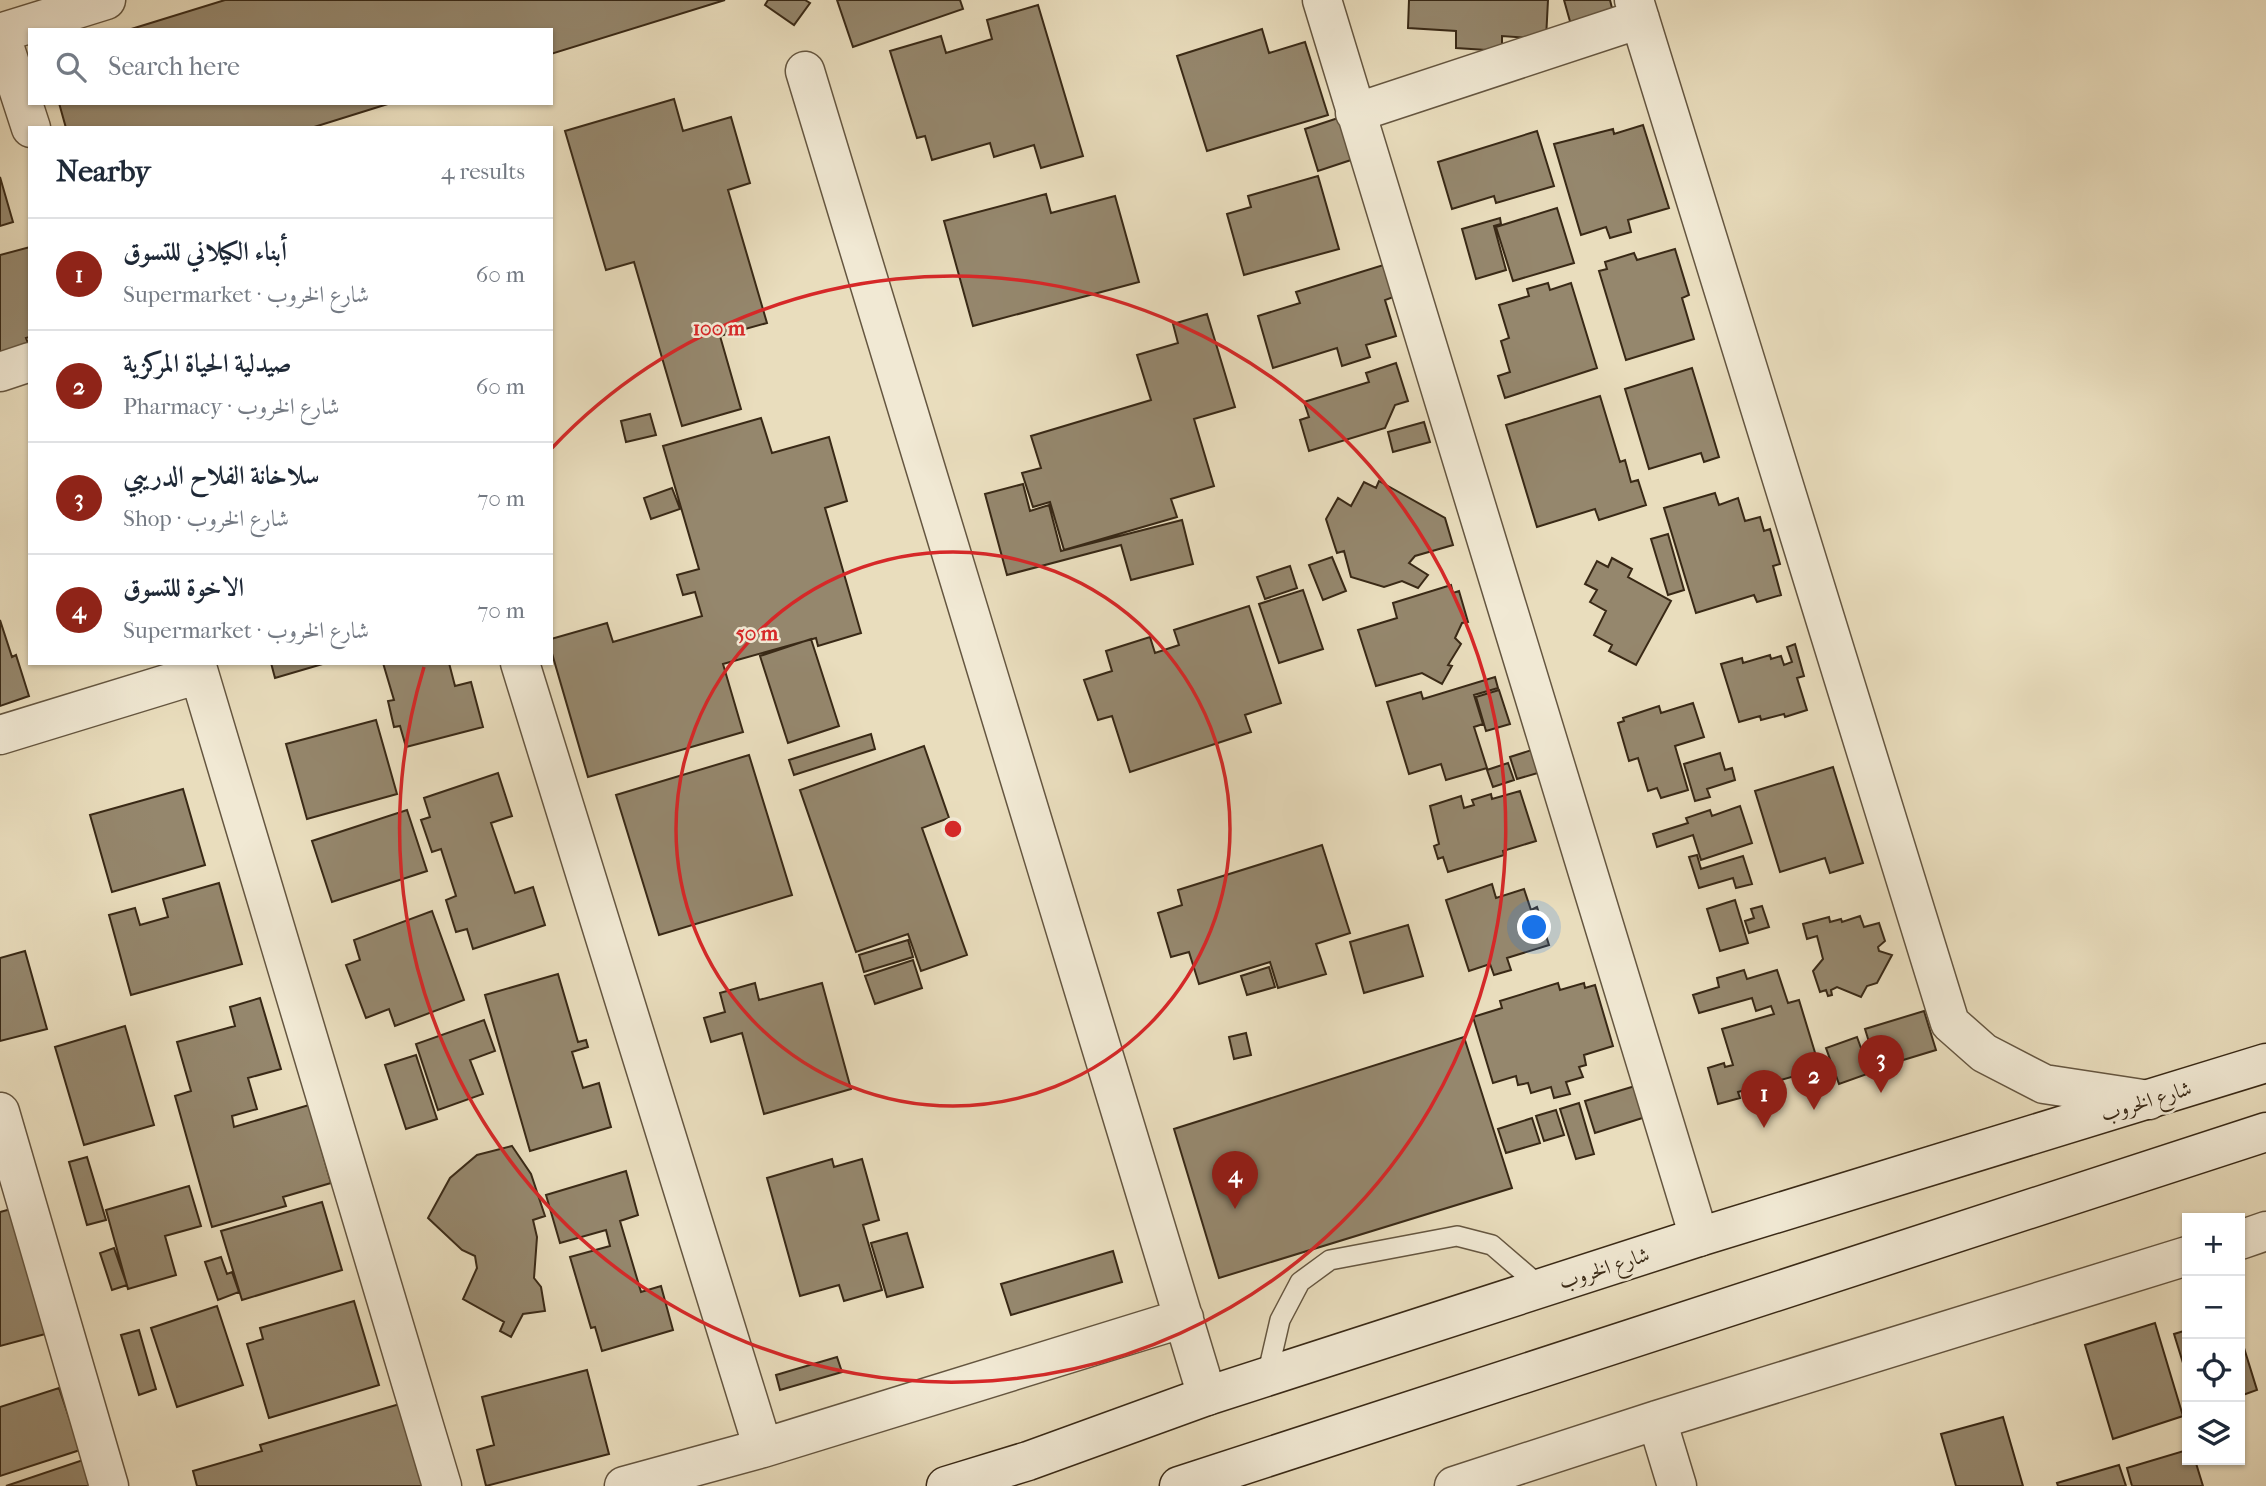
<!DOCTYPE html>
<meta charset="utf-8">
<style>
:root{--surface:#fff;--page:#f6f6f7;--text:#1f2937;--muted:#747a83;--line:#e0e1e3;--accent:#8f2418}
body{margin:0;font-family:"IM FELL French Canon",Amiri,serif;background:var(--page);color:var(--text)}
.controls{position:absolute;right:21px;bottom:21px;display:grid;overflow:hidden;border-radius:0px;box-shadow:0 2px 5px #0004}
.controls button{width:63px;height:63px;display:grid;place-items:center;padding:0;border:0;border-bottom:2px solid var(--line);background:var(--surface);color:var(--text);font:35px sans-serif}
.you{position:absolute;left:1535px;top:928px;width:24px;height:24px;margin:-18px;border:5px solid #fff;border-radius:50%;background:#1a73e8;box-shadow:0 0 0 10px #1a73e833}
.badge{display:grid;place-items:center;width:46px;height:46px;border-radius:50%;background:var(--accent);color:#fff;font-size:23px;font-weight:700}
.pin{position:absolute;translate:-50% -58px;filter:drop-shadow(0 2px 4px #0008)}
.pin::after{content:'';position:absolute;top:37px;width:24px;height:21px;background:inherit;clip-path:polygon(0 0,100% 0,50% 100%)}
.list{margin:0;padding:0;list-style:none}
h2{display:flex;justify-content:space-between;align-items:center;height:91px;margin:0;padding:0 28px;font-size:30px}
h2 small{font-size:23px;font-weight:400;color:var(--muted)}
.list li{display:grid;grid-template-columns:46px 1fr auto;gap:21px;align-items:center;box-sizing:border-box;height:112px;padding:0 28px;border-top:2px solid var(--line)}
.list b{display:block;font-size:26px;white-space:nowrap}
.list p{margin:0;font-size:23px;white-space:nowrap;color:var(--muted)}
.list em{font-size:23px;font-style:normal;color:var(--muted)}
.icon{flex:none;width:38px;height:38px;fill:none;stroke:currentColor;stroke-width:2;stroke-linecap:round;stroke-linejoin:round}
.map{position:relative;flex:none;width:2266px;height:1486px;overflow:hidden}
.search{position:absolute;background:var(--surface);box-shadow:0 2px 5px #0004;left:28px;top:28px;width:525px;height:77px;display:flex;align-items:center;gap:18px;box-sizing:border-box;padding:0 24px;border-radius:0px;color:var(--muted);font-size:26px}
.panel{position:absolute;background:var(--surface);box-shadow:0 2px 5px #0004;left:28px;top:126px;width:525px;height:539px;border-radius:0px}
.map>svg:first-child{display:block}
.building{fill:#95876d;stroke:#392916;stroke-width:2}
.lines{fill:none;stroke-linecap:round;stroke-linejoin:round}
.service-casing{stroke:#655640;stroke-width:22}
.minor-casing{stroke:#655640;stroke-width:41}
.secondary-casing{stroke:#392916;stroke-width:41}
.service{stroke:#f1e9d4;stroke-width:19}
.minor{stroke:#f1e9d4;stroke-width:38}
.secondary{stroke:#f1e9d4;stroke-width:38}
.ring{fill:none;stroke:#d62828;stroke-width:3.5}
.labels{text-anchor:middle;stroke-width:5;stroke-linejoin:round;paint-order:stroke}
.street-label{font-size:21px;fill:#392916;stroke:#f1e9d4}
.centre{fill:#d62828;stroke:#f1e9d4;stroke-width:3.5}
.ring-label{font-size:21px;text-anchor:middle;font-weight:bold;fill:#d62828;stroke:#f1e9d4;stroke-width:5;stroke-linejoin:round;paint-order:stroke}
</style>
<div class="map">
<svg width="2266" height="1486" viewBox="0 0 2266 1486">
<rect width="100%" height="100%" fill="#e9ddbd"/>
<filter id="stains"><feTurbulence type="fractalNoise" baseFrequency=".00286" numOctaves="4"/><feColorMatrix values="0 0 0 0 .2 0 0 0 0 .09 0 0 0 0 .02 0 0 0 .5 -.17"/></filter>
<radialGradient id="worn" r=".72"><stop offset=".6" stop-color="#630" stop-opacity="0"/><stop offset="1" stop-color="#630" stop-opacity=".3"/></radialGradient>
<path class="building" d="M225,0H725L551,54V30H128Z
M768,0H805L810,3L794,25L765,5Z
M837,0H960L963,9L853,47Z
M1409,0H1548L1546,39L1502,36V51L1456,48V31L1408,28Z
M1564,0H1610L1615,20L1573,32Z
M1038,5L1083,156L1041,168L1034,145L994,157L990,143L932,160L925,136L917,138L890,51L941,36L946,53L992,39L987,20Z
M1262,29L1269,53L1305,42L1328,115L1207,151L1177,56Z
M674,99L683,131L731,117L750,183L728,190L767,323L720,336L741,409L682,426L634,262L606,270L565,131Z
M59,103H391L311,128H66Z
M1341,117L1354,159L1318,171L1305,129Z
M1643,125L1669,208L1628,220L1631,232L1610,238L1606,227L1581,235L1554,144L1613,129L1614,134Z
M1537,131L1554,186L1496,203L1494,196L1452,209L1438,162Z
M1318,176L1339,249L1244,275L1227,214L1251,207L1248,196Z
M0,177L13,222L0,226Z
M1046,194L1051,213L1115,196L1139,282L973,326L944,221Z
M1557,208L1574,263L1513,281L1496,227Z
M1500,218L1501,224L1494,226L1506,270L1476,279L1462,229Z
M30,247V337L26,338L29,346L0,354V255Z
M1675,249L1689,295L1682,298L1694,339L1626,360L1599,271L1607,269L1605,262L1634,253L1637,260Z
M1390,263L1396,296L1385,300L1396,336L1366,345L1370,357L1342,366L1337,348L1273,368L1258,316L1300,303L1296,292Z
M1548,283L1550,290L1571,283L1597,368L1505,398L1498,376L1510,372L1501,341L1509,338L1499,305L1529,296L1527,289Z
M1207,314L1235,407L1194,419L1214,486L1171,499L1177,517L1064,550L1050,502L1033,507L1022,473L1041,468L1031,436L1151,400L1137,355L1178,343L1173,324Z
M1396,363L1408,401L1395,405L1385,428L1309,451L1300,420L1309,417L1304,402L1369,382L1366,373Z
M1692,368L1719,457L1704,462L1701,453L1649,469L1625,389Z
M1600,396L1620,462L1625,460L1631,482L1638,480L1646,505L1599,520L1595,509L1537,527L1506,425Z
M650,414L656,435L626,442L621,421Z
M761,418L772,453L829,437L847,501L825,508L861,633L818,646L816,638L723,664L743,732L588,777L551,650V639L607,623L613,642L702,616L695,592L683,595L677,575L699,569L663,446Z
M1424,422L1430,442L1393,452L1388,432Z
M1379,481L1445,518L1453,545L1415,556L1409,563L1428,575L1418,588L1402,581L1384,587L1351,577L1344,551L1337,553L1326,519L1338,498L1351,506L1364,482L1376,488Z
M1023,484L1030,511L1049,505L1061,551L1182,520L1193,564L1131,580L1121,545L1007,575L985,494Z
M672,488L680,509L651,519L644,498Z
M1715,493L1719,505L1738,498L1745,521L1760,517L1764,531L1770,529L1780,564L1773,566L1781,595L1757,602L1754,595L1696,613L1664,508Z
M1668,534L1684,590L1668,595L1651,539Z
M1332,557L1346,591L1323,600L1309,565Z
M1612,558L1632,569L1628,577L1671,601L1636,665L1609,651L1612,645L1594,635L1606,611L1590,602L1597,590L1585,584L1597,561L1608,567Z
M1290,566L1297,588L1265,599L1257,577Z
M1451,585L1453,593L1459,591L1468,622L1462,623L1455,638L1461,644L1448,665L1452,666L1442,684L1422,673L1376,686L1358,630L1397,618L1393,603Z
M1303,590L1323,649L1279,663L1259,604Z
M1249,606L1281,703L1245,715L1251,732L1130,772L1112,716L1098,720L1084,680L1112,671L1106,651L1150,637L1155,653L1179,645L1174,630Z
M0,620L12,657L16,655L29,696L0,706Z
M811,639L839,726L788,743L760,656Z
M1795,644L1804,676L1797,678L1807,710L1785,717L1784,714L1761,720L1760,716L1739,722L1721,664L1742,658L1743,663L1770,655L1771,659L1781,656L1784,665L1792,662L1787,647Z
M271,663H326L275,678Z
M383,663H449L455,686L471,682L483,727L406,747L400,726L394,727L388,701L394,700Z
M1495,677L1498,688L1474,695L1483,724L1474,727L1487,768L1446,780L1441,764L1409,774L1387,702L1421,692L1423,699Z
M1499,690L1510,724L1486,731L1476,697Z
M1693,703L1704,737L1675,746L1688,790L1661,798L1657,788L1648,791L1638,758L1629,761L1618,723L1624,721L1623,718L1659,706L1661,713Z
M376,720L397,794L307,819L286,744Z
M871,734L875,749L794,775L789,760Z
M924,746L949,818L922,828L967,955L921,971L908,934L856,952L800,790Z
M1541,747L1548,770L1517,779L1510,757Z
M1720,753L1725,770L1732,768L1735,780L1707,789L1710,797L1695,801L1684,764Z
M749,755L792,895L659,935L616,795Z
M1508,763L1514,780L1493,787L1487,770Z
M1833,767L1863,863L1830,873L1825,858L1780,872L1755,791Z
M498,773L512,816L491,823L515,893L533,887L545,925L473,949L467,929L456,932L446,900L456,896L441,849L432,852L421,820L430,817L424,798Z
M183,789L205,865L112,892L90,815Z
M1520,791L1536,841L1503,851L1504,855L1448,872L1443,857L1438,859L1434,846L1439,844L1430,806L1461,796L1464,808L1474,805L1472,800L1491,794L1492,799Z
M1740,806L1752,843L1701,860L1693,835L1657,847L1653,834L1688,823L1686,818L1710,810L1712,816Z
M407,810L427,871L332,902L312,841Z
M1322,845L1350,933L1316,944L1326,974L1278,988L1270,962L1199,984L1189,952L1171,957L1158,913L1182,905L1178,890Z
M1697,855L1701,869L1743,856L1752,884L1736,888L1733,878L1699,888L1689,857Z
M219,883L242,964L131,995L109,915L135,908L140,925L168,917L163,899Z
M1492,884L1496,898L1524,889L1531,910L1537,907L1549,945L1507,958L1511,970L1494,975L1490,964L1469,971L1446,900Z
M1735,900L1748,943L1720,951L1707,909Z
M1762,906L1769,927L1749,933L1745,921L1754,918L1751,909Z
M432,911L464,1000L395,1026L389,1009L366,1018L346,965L360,960L354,940Z
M1860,916L1864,927L1879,923L1885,941L1878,947L1879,951L1892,955L1877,983L1867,986L1861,997L1837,987L1831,990L1832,995L1828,996L1826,990L1820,992L1813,971L1823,959L1817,936L1807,939L1803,924L1829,917L1830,922L1841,919L1842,922Z
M1408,925L1423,976L1364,993L1350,942Z
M908,940L913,957L864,972L859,955Z
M25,951L47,1029L0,1041V958Z
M913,960L922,988L875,1004L865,976Z
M1269,967L1275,987L1247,995L1241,976Z
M1744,970L1747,979L1777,970L1788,1003L1799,1000L1820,1069L1738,1092L1740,1098L1718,1104L1708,1068L1724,1063L1725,1067L1733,1065L1722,1029L1774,1014L1771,1006L1756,1011L1752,998L1699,1013L1693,995L1719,987L1717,978Z
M558,974L578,1042L586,1040L588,1047L572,1052L583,1088L599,1083L611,1127L530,1151L485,995Z
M755,983L759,1000L822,983L851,1089L764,1114L742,1033L711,1042L704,1018L725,1012L720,993Z
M1558,983L1560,990L1584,983L1585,988L1595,985L1613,1046L1584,1055L1586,1065L1579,1067L1583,1077L1566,1082L1570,1094L1554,1098L1551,1087L1531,1093L1528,1083L1518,1085L1516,1076L1493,1083L1473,1017L1502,1008L1500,1001Z
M260,998L281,1069L248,1078L257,1109L232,1116L234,1127L309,1105L331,1183L283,1197L286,1206L212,1227L175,1096L191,1091L177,1042L235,1026L230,1007Z
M1924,1011L1936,1050L1877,1068L1865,1029Z
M484,1020L495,1051L470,1060L483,1094L438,1110L416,1044Z
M125,1026L154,1125L84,1145L55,1047Z
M1246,1033L1251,1055L1234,1059L1229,1037Z
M1464,1037L1512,1188L1219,1278L1174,1129Z
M1857,1037L1870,1073L1839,1084L1826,1048Z
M416,1055L437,1119L406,1129L385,1065Z
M1645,1083L1655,1114L1595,1133L1585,1101Z
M1579,1103L1594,1154L1576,1159L1560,1109Z
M1556,1110L1564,1135L1544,1141L1536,1116Z
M1532,1118L1540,1143L1506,1153L1498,1129Z
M512,1146L531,1174L545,1216L533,1220L537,1237L534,1278L541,1287L545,1311L523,1314L511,1337L500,1331L504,1322L463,1299L477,1268L475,1256L462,1250L428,1218L450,1178L477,1155Z
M87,1157L106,1220L87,1225L69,1162Z
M832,1159L834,1167L862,1159L879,1220L863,1225L882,1290L844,1301L839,1285L800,1296L767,1178Z
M626,1171L638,1215L620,1221L641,1292L661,1286L673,1330L602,1351L595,1327L591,1328L570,1257L610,1246L606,1230L560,1243L546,1195Z
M189,1186L201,1226L165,1236L176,1275L128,1289L106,1210Z
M322,1202L342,1270L242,1300L221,1231Z
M11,1209L49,1333L0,1346V1212Z
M907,1233L923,1287L887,1297L871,1243Z
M114,1248L127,1285L112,1290L100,1253Z
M1113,1251L1122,1282L1011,1315L1001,1284Z
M221,1257L227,1274L232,1272L239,1292L218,1300L205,1262Z
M354,1301L379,1385L269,1418L247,1344L263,1339L260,1328Z
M217,1306L243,1385L177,1407L151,1328Z
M2155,1323L2183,1416L2113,1439L2085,1345Z
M139,1330L156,1389L139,1395L121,1335Z
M2187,1330V1376L2174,1334Z
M2240,1335L2257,1390L2240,1396Z
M837,1357L842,1372L780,1390L776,1375Z
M587,1370L609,1454L486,1486L477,1450L494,1445L482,1397Z
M59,1388L80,1450L0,1476V1407Z
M403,1403L427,1486H197L193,1471L262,1451L260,1445Z
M2003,1417L2023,1486H1956L1941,1434Z
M2187,1450V1460H2195L2203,1486H2132L2127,1468Z
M83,1460L91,1486H6Z
M2119,1465L2126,1486H2058L2057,1483Z"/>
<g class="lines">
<g class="service-casing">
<path id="service" d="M1267,1376L1280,1320L1300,1282L1330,1260L1457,1236L1492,1245L1542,1288"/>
</g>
<g class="minor-casing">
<path id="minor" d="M1322,0L1699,1237
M1634,0L1950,1023L1984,1053L2044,1084L2149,1100
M0,33L106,0
M0,33L31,128
M805,71L1207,1396
M1355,113L1640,19
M0,372L30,362
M196,663L442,1486
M520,663L763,1448
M0,735L199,674
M0,1112L109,1486
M2240,1240L2266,1231
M1657,1420L1677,1486
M624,1486L763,1448L1184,1318
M1454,1486L1657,1420L2187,1256"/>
</g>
<g class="secondary-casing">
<path id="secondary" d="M946,1486L1028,1461L1207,1396L1699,1237L2266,1063
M1179,1486L2266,1132"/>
</g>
<use href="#service" class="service"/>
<use href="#minor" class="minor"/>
<use href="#secondary" class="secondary"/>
</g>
<g class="ring">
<circle cx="953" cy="829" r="277"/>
<path d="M552 448A553 553 0 1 1 424 667"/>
</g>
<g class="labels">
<g class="street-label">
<text transform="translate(2146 1101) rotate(-17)" y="7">شارع الخروب</text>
<text transform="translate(1604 1268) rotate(-18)" y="7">شارع الخروب</text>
</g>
</g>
<circle cx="953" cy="829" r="10" class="centre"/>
<g class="ring-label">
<text x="719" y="335">100 m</text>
<text x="757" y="640">50 m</text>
</g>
<rect width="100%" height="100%" filter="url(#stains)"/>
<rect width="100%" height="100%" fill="url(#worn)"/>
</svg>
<div class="controls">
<button>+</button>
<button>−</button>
<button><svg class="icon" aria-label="locate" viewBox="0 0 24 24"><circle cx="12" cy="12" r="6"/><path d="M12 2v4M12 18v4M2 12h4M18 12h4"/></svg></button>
<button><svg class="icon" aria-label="layers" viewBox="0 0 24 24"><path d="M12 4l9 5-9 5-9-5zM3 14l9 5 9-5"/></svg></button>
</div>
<div class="you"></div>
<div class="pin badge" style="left:1764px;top:1128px">1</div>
<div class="pin badge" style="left:1814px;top:1110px">2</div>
<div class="pin badge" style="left:1881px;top:1093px">3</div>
<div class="pin badge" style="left:1235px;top:1209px">4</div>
<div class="search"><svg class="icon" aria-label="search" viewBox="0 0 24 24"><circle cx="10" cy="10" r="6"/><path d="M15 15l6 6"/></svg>Search here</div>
<section class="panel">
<h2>Nearby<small>4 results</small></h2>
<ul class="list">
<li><span class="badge">1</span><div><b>أبناء الكيلاني للتسوق</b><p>Supermarket · شارع الخروب</p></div><em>60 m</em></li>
<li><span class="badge">2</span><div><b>صيدلية الحياة المركزية</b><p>Pharmacy · شارع الخروب</p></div><em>60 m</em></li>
<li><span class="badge">3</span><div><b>سلاخانة الفلاح الدريبي</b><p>Shop · شارع الخروب</p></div><em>70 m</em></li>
<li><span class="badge">4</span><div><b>الاخوة للتسوق</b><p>Supermarket · شارع الخروب</p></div><em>70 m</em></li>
</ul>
</section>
</div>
